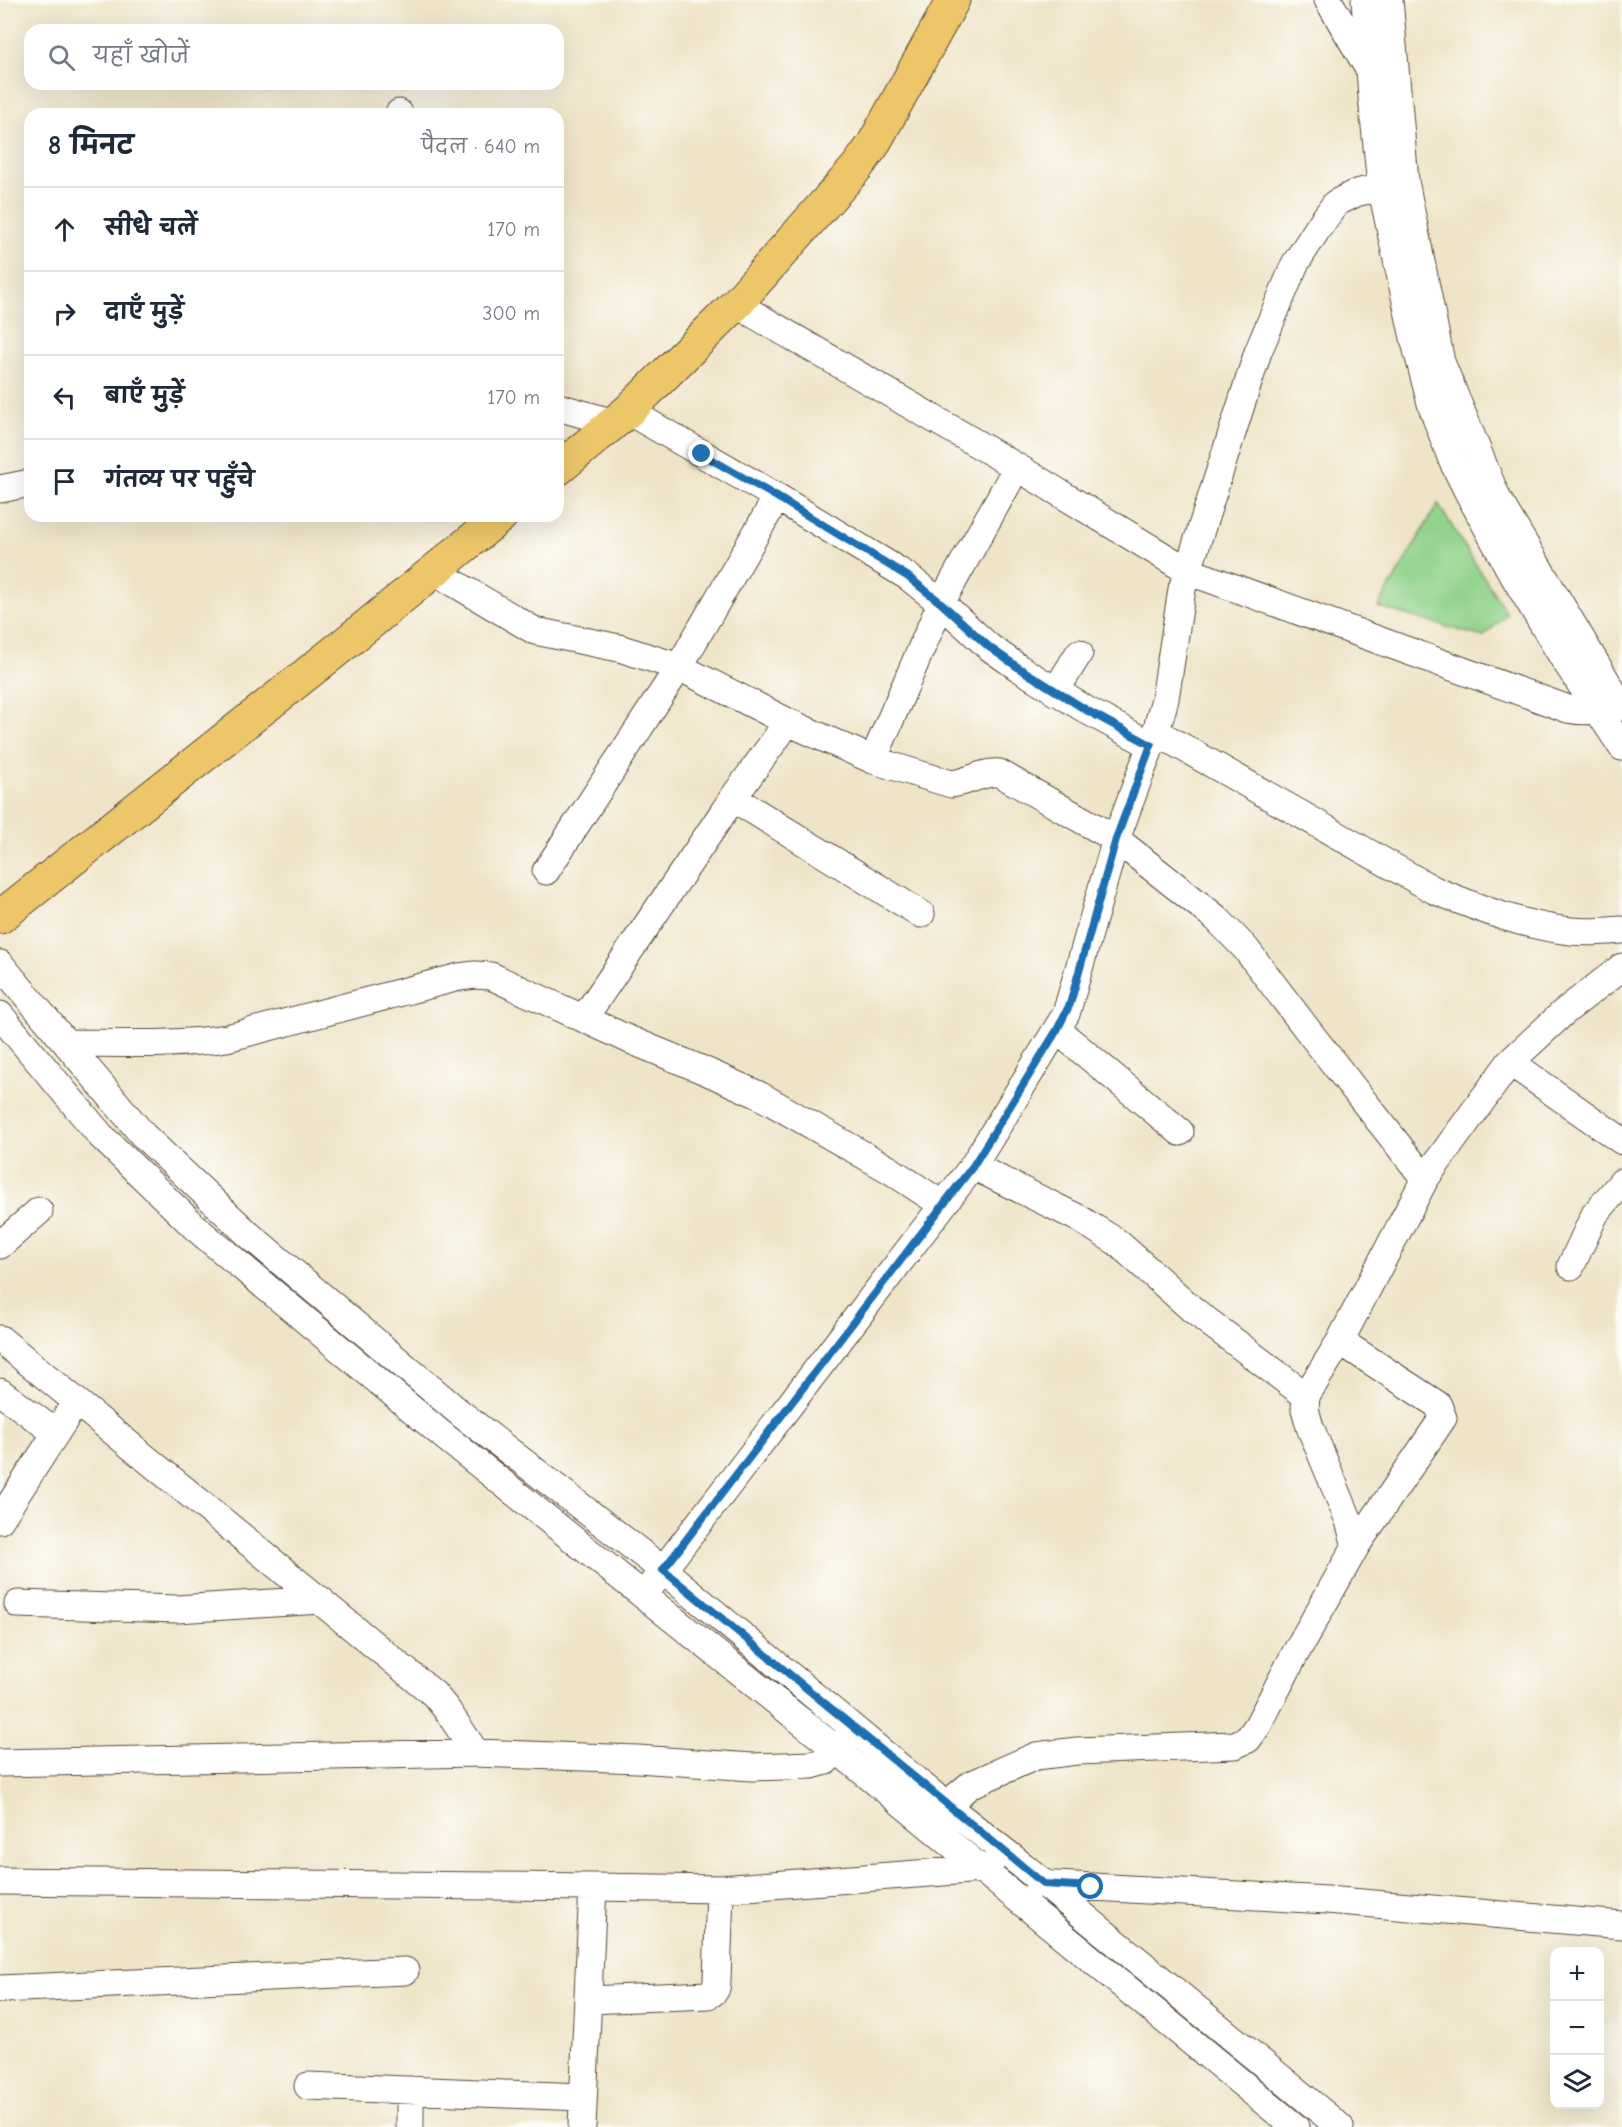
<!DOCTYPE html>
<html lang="hi">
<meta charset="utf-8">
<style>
:root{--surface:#fff;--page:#f2f2f3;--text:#1f2937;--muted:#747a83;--line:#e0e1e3}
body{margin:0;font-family:"Comic Neue","Playpen Sans Deva",sans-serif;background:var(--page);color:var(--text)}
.controls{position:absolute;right:18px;bottom:18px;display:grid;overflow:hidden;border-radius:12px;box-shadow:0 6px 24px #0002}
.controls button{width:54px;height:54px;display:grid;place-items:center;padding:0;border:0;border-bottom:2px solid var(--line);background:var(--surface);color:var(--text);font:30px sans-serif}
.stop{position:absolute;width:18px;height:18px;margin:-14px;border:4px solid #1f6fb2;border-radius:50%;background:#fff}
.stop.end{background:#1f6fb2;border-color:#fff;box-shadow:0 2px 6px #0008}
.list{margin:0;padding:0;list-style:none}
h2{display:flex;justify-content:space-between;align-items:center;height:78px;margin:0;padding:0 24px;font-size:26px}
h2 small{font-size:20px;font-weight:400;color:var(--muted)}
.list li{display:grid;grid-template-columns:39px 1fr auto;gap:18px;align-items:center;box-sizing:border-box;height:84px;padding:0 24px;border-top:2px solid var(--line)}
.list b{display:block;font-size:22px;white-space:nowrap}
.list em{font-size:20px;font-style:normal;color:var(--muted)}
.icon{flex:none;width:33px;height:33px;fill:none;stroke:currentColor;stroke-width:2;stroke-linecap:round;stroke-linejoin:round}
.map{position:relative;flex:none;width:1622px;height:2127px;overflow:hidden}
.search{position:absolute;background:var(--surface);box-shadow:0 6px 24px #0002;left:24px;top:24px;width:540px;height:66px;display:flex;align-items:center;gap:15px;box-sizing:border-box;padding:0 21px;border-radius:18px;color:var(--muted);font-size:22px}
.panel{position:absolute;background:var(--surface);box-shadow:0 6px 24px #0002;left:24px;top:108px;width:540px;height:414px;border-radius:18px}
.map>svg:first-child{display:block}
.green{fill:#93d48c;stroke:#677f55;stroke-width:1.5}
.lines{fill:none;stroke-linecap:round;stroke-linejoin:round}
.minor-casing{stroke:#564638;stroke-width:29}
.major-casing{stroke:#564638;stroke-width:35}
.minor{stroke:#fff;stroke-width:27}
.major{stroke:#ecc669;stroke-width:33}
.route{stroke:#1f6fb2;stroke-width:8}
</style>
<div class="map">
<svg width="1622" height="2127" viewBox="0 0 1622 2127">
<rect width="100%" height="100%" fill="#fdfcf7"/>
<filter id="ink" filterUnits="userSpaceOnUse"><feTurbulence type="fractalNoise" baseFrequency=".0167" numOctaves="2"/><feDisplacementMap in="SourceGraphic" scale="12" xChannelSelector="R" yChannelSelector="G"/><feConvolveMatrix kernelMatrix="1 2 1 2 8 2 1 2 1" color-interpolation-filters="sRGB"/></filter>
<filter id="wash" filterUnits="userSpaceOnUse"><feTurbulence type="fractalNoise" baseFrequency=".008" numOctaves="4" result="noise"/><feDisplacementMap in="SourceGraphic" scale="24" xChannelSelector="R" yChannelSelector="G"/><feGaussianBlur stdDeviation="1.35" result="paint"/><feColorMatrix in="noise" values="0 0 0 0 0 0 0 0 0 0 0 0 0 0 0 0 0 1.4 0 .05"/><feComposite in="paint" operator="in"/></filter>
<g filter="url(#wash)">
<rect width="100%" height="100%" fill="#efe4c8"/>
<path class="green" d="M1438,504L1507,614L1483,637L1378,607Z"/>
</g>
<g filter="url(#ink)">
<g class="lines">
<g class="minor-casing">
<path id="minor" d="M1328,0L1367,66
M1365,0L1372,97L1381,186L1414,338L1432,407L1452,460L1468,492L1509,568L1562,656L1622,747
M1389,0L1405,181L1441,362L1497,498L1622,707
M399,114V113
M736,304L1017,467L1188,571L1568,709C1591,714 1598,709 1616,698
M558,407L614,423
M628,411L777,497L907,576L941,603L989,647L1019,668L1088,711L1151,745
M0,489L30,483
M434,571L535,631L619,648L679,667L788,722L873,760L951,784C967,783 983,771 999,773L1116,839L1216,918L1246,949L1313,1037L1425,1179
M1055,692L1079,653
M1156,732L1434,890C1478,908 1523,926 1571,931C1588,933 1605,931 1622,930
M873,760L941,603L1017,467
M733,798L788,722
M546,871L679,667L777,497
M0,964L143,1135L248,1234L460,1413L663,1570L948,1807L1023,1866L1340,2127
M0,1015L101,1136L198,1230L445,1437L837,1750L1295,2127
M584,1018L733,798L921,914
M1057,1030L1180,1132
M66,1043C119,1043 174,1046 227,1038L459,977L475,975L491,976L628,1039L703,1070L759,1095L890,1170L943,1205
M1510,1062L1622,1141
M973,1166L1078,1218L1117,1242L1193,1310L1306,1396
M0,1245L39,1211
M1571,1266L1595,1214L1622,1182
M0,1339L434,1694L447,1710L476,1753
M0,1392L56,1433
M0,1520L76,1402
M1356,1546L1349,1521L1310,1427L1305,1409L1306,1396L1340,1341L1425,1179L1510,1062L1564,1012L1622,967
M653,1583L973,1166L1066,1014L1116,839L1156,732L1165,699L1182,589L1258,352L1295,264L1318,228L1336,203L1356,193L1405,181
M18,1604L177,1609L321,1600
M0,1763L476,1753L638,1759L752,1767L812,1765L826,1761L848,1737
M946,1805L970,1785L1036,1756L1077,1751L1235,1745L1248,1739L1258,1725L1295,1654L1356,1546L1443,1418L1438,1405L1340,1341
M0,1881L593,1887L582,2127
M1038,1884L1327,1900L1622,1925
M593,1887L720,1889L982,1869L990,1866
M0,1989L405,1971
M588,2000L708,1995C716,1992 717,1988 717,1980L720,1889
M308,2086L582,2097
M410,2090V2127"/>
</g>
<g class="major-casing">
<path id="major" d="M558,469L628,411L736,304L857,167L873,145L953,0
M0,917L347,642L501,516"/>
</g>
<use href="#minor" class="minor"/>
<use href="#major" class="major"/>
</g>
</g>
<g class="lines" filter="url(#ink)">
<path class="route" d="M702,454L777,497L907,576L941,603L989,647L1019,668L1088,711L1151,745L1116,839L1070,1004L1057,1030L973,1166L663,1570L1044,1884L1091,1887"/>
</g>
</svg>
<div class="controls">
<button>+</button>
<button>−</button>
<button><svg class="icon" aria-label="layers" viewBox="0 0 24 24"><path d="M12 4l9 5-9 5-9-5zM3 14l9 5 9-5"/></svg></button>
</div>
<div class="stop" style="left:1091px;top:1887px"></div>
<div class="stop end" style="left:702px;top:454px"></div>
<div class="search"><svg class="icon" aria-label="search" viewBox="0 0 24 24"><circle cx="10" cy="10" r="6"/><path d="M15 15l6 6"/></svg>यहाँ खोजें</div>
<section class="panel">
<h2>8 मिनट<small>पैदल · 640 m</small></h2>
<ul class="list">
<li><svg class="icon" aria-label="ahead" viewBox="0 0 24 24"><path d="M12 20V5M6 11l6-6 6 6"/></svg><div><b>सीधे चलें</b></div><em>170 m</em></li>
<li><svg class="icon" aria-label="right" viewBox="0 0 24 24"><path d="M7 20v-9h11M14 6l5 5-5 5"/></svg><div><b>दाएँ मुड़ें</b></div><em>300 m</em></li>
<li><svg class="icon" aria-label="left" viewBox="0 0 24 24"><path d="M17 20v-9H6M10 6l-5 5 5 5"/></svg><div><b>बाएँ मुड़ें</b></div><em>170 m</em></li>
<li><svg class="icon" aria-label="arrive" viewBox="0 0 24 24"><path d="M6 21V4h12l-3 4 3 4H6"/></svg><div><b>गंतव्य पर पहुँचे</b></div></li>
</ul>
</section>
</div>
